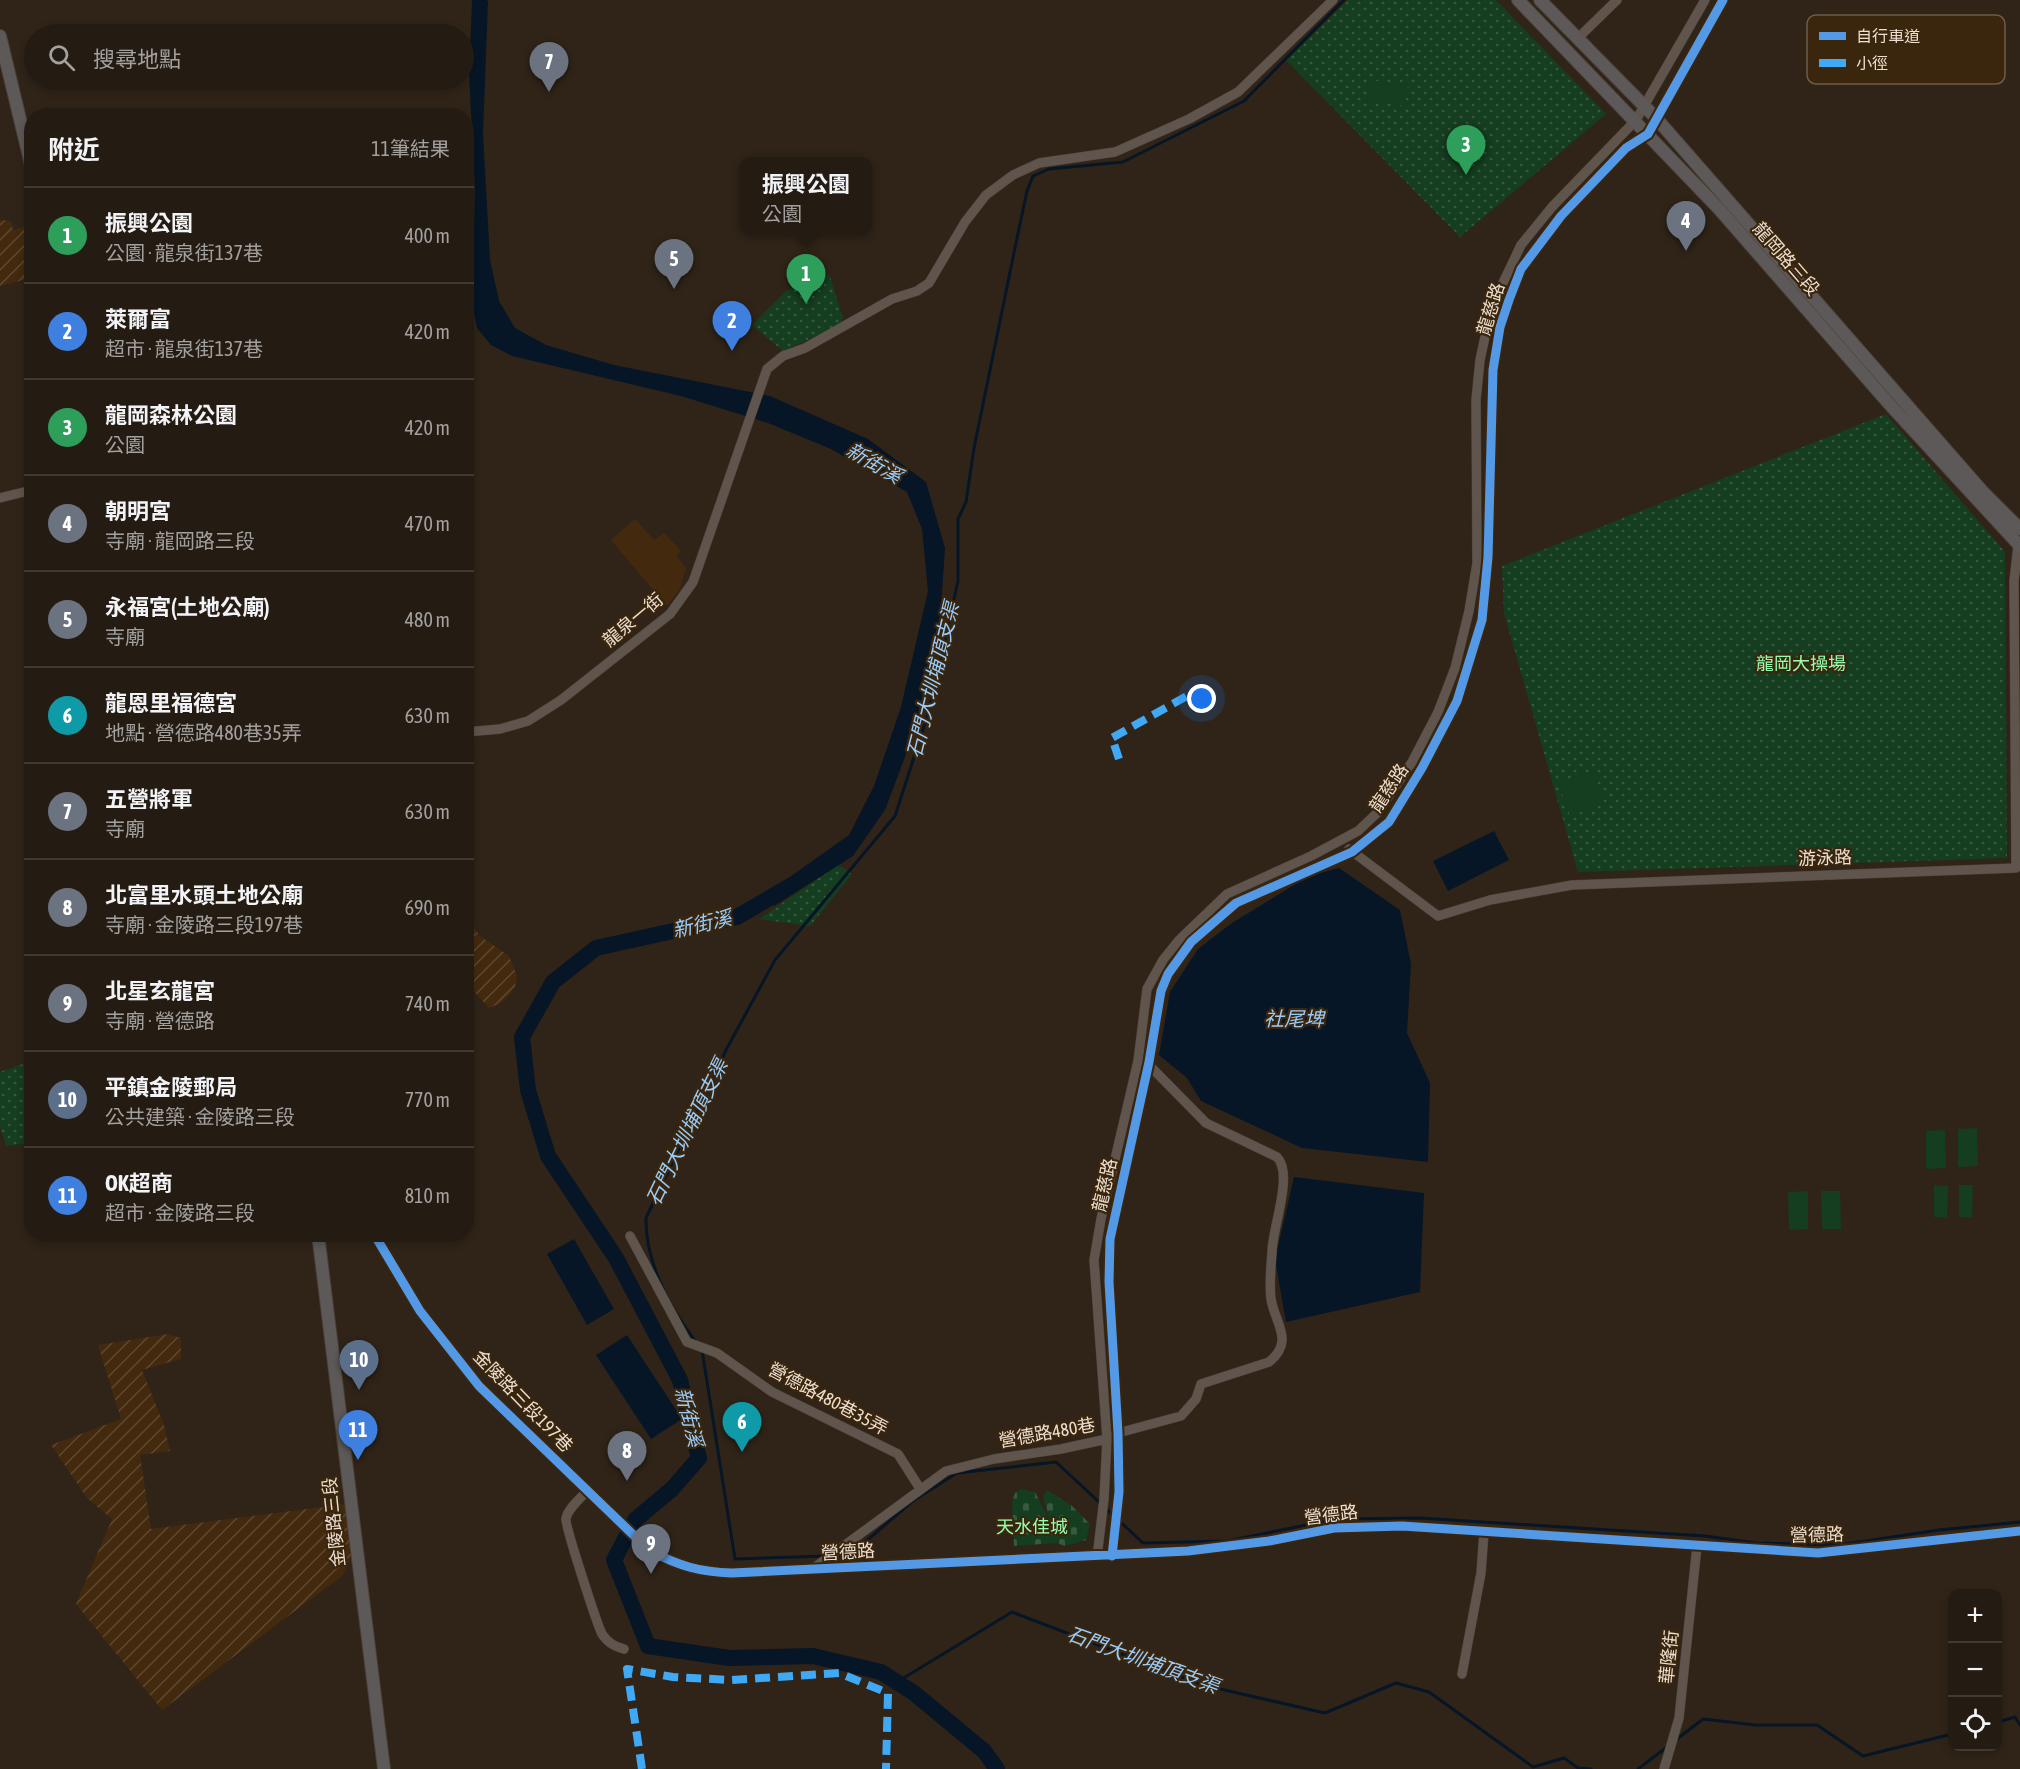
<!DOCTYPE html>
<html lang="zh-TW">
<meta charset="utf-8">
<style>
:root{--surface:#241b12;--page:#2c241b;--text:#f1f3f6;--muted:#a3a19f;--line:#413932;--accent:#8c9099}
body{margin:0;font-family:"Asap Condensed","Noto Sans TC",sans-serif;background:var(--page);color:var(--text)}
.controls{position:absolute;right:18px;bottom:18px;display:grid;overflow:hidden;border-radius:12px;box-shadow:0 3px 9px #0003}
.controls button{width:54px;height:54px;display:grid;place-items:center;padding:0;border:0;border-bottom:2px solid var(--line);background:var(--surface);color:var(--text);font:30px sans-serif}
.you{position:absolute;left:1202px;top:699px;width:21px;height:21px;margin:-15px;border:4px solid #fff;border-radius:50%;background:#1a73e8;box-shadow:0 0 0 9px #1a73e833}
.badge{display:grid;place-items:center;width:39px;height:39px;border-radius:50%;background:var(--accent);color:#fff;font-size:20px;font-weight:700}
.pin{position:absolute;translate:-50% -50px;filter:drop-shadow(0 2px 3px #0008)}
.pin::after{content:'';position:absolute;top:32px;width:21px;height:18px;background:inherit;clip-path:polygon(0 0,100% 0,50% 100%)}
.popup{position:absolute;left:740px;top:157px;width:132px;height:78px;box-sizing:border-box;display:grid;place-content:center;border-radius:12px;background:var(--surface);filter:drop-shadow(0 2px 4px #0005);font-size:20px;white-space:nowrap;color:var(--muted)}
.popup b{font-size:22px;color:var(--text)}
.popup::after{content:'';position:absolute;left:50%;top:100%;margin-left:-12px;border:12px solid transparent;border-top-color:var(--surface)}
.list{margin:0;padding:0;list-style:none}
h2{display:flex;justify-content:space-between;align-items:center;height:78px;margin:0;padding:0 24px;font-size:26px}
h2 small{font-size:20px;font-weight:400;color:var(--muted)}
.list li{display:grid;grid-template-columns:39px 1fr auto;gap:18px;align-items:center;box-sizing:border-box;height:96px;padding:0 24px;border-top:2px solid var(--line)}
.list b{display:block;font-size:22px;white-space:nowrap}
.list p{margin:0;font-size:20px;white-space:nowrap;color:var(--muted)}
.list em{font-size:20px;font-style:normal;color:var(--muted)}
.icon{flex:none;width:33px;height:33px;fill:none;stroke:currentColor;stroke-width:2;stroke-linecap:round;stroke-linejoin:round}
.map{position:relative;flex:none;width:2020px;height:1769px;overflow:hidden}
.search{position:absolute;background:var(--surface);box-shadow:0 3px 9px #0003;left:24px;top:24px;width:450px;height:66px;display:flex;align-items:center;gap:15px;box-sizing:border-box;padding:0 21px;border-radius:33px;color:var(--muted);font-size:22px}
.panel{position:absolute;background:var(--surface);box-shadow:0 3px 9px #0003;left:24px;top:108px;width:450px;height:1134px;border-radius:24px}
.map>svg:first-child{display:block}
.built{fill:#432a0e}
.industrial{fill:url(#industrial-furrows)}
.cemetery{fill:url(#cemetery-stones)}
.park{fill:url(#park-dots)}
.garden{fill:#153d1f}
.water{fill:#061626}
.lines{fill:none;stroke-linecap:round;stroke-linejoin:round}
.stream{stroke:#061626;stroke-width:3}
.river{stroke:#061626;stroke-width:16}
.minor-casing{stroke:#4a4037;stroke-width:10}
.major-casing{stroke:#4a4037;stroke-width:14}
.minor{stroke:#5f554d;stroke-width:9}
.major{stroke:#5d5959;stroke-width:12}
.quiet{stroke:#3fa9f5;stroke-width:8;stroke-dasharray:15 8;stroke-linecap:butt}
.cycleway-casing{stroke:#3a250d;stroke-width:13}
.cycleway{stroke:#5399e6;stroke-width:9}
.labels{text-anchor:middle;stroke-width:4.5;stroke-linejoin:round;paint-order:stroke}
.street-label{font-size:18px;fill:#ecded0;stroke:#3a250d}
.park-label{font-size:18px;fill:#95fdae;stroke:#3a250d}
.water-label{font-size:20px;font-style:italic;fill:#98ccfc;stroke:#3a250d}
.key{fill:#3a250d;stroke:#6f5c48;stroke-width:1.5}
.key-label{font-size:16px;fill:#ecded0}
</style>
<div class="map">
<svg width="2020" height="1769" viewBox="0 0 2020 1769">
<defs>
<pattern id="industrial-furrows" width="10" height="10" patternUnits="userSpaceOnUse" patternTransform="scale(1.5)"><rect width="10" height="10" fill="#432a0e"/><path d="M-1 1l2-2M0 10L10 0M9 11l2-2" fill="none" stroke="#5e4830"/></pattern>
<pattern id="cemetery-stones" width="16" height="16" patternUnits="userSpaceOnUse" patternTransform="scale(1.5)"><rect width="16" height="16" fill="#153d1f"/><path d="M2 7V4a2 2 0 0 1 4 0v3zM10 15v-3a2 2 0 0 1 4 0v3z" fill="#37593e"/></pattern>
<pattern id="park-dots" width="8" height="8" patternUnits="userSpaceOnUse" patternTransform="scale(1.5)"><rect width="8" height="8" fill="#153d1f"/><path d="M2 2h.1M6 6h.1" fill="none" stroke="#37593e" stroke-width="1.8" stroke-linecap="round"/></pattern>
</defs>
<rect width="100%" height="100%" fill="#302418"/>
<path class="built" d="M635,519L654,540L664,533L681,551L676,556L686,568L680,589L667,606L611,540Z"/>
<path class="industrial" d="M0,220L11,221L13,230L31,225V254L23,258L31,278L0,286Z
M466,901L475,929L480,936L509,956L517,976L515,987L510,994L501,1003L489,1008L467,984Z
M168,1334L181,1338V1359L142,1370L164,1425L170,1451L140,1455L151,1529L346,1504L351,1556L343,1575L162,1710L76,1604L112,1519L87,1498L51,1445L121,1419L98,1345Z"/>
<path class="cemetery" d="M1021,1489L1035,1492L1049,1520L1043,1496L1047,1490L1071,1505L1090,1524L1086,1540L1065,1546L1057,1543L1014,1546L1012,1502L1015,1493Z"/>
<path class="park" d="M1348,0H1496L1606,114L1460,237L1286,60Z
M829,274L843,318L840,325L783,351L752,325L787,290Z
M1886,414L2005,552L2007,858L1578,872L1504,613L1502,566Z
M838,865L852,874L810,926L759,919Z
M31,1061V1143L6,1146L0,1127V1072Z"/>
<path class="garden" d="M1369,80L1408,85L1405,106L1366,101Z
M1594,771L1605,804L1570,816L1558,782Z
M1977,1128L1978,1166L1958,1167V1129Z
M1945,1130L1946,1168L1926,1169V1131Z
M1934,1185L1948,1186L1947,1218L1934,1217Z
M1959,1185H1973L1972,1218L1959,1217Z
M1808,1191V1229L1789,1230L1788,1192Z
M1821,1191H1840L1841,1229H1822Z"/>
<path class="water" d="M472,0H487L488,2L483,133L490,260L499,301L515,328L546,345L614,365L770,396L868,439L926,482L945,548L940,623L925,704L885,810L853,856L774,906L770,891L849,835L874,786L901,707L928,591L922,529L907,492L831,449L768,423L681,396L512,356L491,345L477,328L472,304L475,190L469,74Z
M1494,831L1509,860L1448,891L1433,861Z
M1339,868L1400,910L1411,964L1407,1033L1430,1083L1428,1162L1302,1148L1201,1101L1187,1078L1159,1055L1170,992L1198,949L1232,923L1309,876Z
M1294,1177L1424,1193L1420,1292L1286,1322L1275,1260Z
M574,1239L614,1309L587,1325L547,1254Z
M627,1335L682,1419L651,1439L596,1355Z"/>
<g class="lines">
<path class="stream" d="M696,1342C670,1308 645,1262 646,1218L726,1050L775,960L895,816L929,711L958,581V519L966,502L974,448L1016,243L1027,191L1033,176L1049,169L1123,162L1244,101L1344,0
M702,1350L735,1559L826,1556
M836,1556L850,1555L914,1500L957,1473L1056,1462L1143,1543L1227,1541L1336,1519L1420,1518L1705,1536L1756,1543L1839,1545L1939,1530L2020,1522
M897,1682L1012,1612L1203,1685L1325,1713L1396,1683L1429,1692L1533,1767L1564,1758L1578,1768L1591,1769
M1998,1722L2015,1717L2020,1725
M1677,1739L1703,1719L1755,1725H1817L1863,1756L1952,1734
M1638,1769L1667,1747"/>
<path class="river" d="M790,886L737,917L596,948L553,982L522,1037L528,1090L548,1156L616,1258L680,1380L699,1458L672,1489L635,1520L614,1560L648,1646L729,1658L813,1656L881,1672L914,1693L984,1751L997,1769"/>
<g class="minor-casing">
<path id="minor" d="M1577,39L1617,0
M0,498L32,490
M466,732L500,729L528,721L561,700L670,614L693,582L767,369L783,356L805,348L892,299L917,291L929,283L965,222L986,195L1013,175L1039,163L1115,152L1189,119L1238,92L1333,0
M1349,849L1438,916L1490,900L1572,885L2016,868L2014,581L2018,545
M374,1234L420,1311L479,1386L650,1551C680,1566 699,1572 732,1573L1188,1551L1269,1541L1334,1528L1402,1526L1818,1553L2020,1531
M630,1236L687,1342L717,1353L772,1392L898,1454L919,1487
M588,1490C581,1498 567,1509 566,1519C565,1526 597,1624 602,1634C608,1643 614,1646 624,1649
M1112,1556L1119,1492L1118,1433L1109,1282L1110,1239L1149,1062L1161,991L1168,974L1191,942L1236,903L1352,852L1389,822L1422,768L1457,701L1482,620L1488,557L1493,370L1500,327L1509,300L1521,269L1561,216L1626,148L1648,134L1723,0
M1097,1557L1104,1499L1107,1439L1094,1260L1101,1219L1138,1061L1147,989L1163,960L1179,940L1227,894L1311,856L1358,831L1378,812L1412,762L1438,712L1455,668L1469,611L1477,563L1476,400L1480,360L1488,323L1501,287L1521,245L1552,207L1636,120L1705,0
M811,1570L946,1471L994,1459L1061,1449L1107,1439L1118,1433L1181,1416L1196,1399L1201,1384L1269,1362C1295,1341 1275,1324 1271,1299C1269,1284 1271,1267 1272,1252C1272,1229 1294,1174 1277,1157L1206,1123L1146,1062
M1462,1674L1481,1573L1484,1532
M1664,1769L1679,1718L1697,1546"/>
</g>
<g class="major-casing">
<path id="major" d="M1518,0L1719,209L1891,406L2020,546
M1540,0L1656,118L1983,492L2020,529
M0,36L32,169
M318,1234L384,1769"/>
</g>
<use href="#minor" class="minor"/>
<use href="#major" class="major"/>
<path class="quiet" d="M1119,759L1112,738L1187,696
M642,1769L627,1669L673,1677L731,1680L839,1673L888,1693L886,1769"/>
<g class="cycleway-casing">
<path id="cycleway" d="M374,1234L420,1311L479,1386L650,1551C680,1566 699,1572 732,1573L1188,1551L1269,1541L1334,1528L1402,1526L1818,1553L2020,1531
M1112,1556L1119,1492L1118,1433L1109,1282L1110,1239L1149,1062L1161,991L1168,974L1191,942L1236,903L1352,852L1389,822L1422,768L1457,701L1482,620L1488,557L1493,370L1500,327L1509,300L1521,269L1561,216L1626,148L1648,134L1723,0"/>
</g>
<use href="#cycleway" class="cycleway"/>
</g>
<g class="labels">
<g class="street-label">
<text transform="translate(1786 259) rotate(49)" y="6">龍岡路三段</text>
<text transform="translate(1491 309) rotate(-73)" y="6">龍慈路</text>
<text transform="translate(633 620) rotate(-40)" y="6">龍泉一街</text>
<text transform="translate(1389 788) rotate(-56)" y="6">龍慈路</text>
<text transform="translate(1825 858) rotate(-2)" y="6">游泳路</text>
<text transform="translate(1105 1185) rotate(-77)" y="6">龍慈路</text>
<text transform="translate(828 1399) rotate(28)" y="6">營德路480巷35弄</text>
<text transform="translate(523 1401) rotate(46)" y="6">金陵路三段197巷</text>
<text transform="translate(1047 1433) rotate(-10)" y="6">營德路480巷</text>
<text transform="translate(1331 1515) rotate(-7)" y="6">營德路</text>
<text transform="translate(334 1522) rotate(-96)" y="6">金陵路三段</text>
<text transform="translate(1817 1535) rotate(-1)" y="6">營德路</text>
<text transform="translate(848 1552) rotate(-3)" y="6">營德路</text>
<text transform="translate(1669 1657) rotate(-84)" y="6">華隆街</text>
</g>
<g class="park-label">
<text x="1801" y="670">龍岡大操場</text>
<text x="1032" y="1533">天水佳城</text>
</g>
<g class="water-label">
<text transform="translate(874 463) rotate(30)" y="7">新街溪</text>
<text transform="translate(933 680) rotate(-76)" y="7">石門大圳埔頂支渠</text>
<text transform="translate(702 924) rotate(-13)" y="7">新街溪</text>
<text x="1294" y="1026">社尾埤</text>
<text transform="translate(687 1132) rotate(-64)" y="7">石門大圳埔頂支渠</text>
<text transform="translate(689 1417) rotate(76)" y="7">新街溪</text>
<text transform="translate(1143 1660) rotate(20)" y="7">石門大圳埔頂支渠</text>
</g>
</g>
<rect x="1807" y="15" width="198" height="69" rx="9" class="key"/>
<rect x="1819" y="32" width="27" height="8" fill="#5399e6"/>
<rect x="1819" y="59" width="27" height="8" fill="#3fa9f5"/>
<g class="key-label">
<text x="1856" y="42">自行車道</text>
<text x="1856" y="69">小徑</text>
</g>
</svg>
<div class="controls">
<button>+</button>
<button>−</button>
<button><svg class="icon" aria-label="locate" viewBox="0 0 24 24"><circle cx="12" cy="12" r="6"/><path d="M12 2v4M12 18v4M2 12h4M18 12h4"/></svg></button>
</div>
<div class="you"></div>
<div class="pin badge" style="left:806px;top:304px;background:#2e9e5b">1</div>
<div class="popup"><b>振興公園</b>公園</div>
<div class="pin badge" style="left:732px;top:351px;background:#3f7fe0">2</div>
<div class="pin badge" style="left:1466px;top:175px;background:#2e9e5b">3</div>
<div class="pin badge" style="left:1686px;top:251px;background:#6b7280">4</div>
<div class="pin badge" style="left:674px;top:289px;background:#6b7280">5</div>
<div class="pin badge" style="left:742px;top:1452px;background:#0f9aa8">6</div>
<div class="pin badge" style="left:549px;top:92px;background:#6b7280">7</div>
<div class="pin badge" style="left:627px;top:1481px;background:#6b7280">8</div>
<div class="pin badge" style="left:651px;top:1574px;background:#6b7280">9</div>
<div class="pin badge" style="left:359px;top:1390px;background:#5c6f8a">10</div>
<div class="pin badge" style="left:358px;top:1460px;background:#3f7fe0">11</div>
<div class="search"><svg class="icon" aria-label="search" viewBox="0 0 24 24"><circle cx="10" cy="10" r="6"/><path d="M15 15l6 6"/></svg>搜尋地點</div>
<section class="panel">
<h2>附近<small>11筆結果</small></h2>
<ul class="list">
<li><span class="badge" style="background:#2e9e5b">1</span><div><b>振興公園</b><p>公園 · 龍泉街137巷</p></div><em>400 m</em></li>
<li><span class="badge" style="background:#3f7fe0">2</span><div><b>萊爾富</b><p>超市 · 龍泉街137巷</p></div><em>420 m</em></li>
<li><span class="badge" style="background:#2e9e5b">3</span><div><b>龍岡森林公園</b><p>公園</p></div><em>420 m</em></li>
<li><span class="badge" style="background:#6b7280">4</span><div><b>朝明宮</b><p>寺廟 · 龍岡路三段</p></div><em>470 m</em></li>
<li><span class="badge" style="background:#6b7280">5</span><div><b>永福宮(土地公廟)</b><p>寺廟</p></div><em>480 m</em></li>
<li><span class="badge" style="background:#0f9aa8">6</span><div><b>龍恩里福德宮</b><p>地點 · 營德路480巷35弄</p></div><em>630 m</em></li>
<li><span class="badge" style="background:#6b7280">7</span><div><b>五營將軍</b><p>寺廟</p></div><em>630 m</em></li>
<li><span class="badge" style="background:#6b7280">8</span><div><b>北富里水頭土地公廟</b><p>寺廟 · 金陵路三段197巷</p></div><em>690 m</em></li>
<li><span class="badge" style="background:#6b7280">9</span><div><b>北星玄龍宮</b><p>寺廟 · 營德路</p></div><em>740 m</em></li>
<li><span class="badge" style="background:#5c6f8a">10</span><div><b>平鎮金陵郵局</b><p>公共建築 · 金陵路三段</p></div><em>770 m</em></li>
<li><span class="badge" style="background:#3f7fe0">11</span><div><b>OK超商</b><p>超市 · 金陵路三段</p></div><em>810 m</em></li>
</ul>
</section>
</div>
